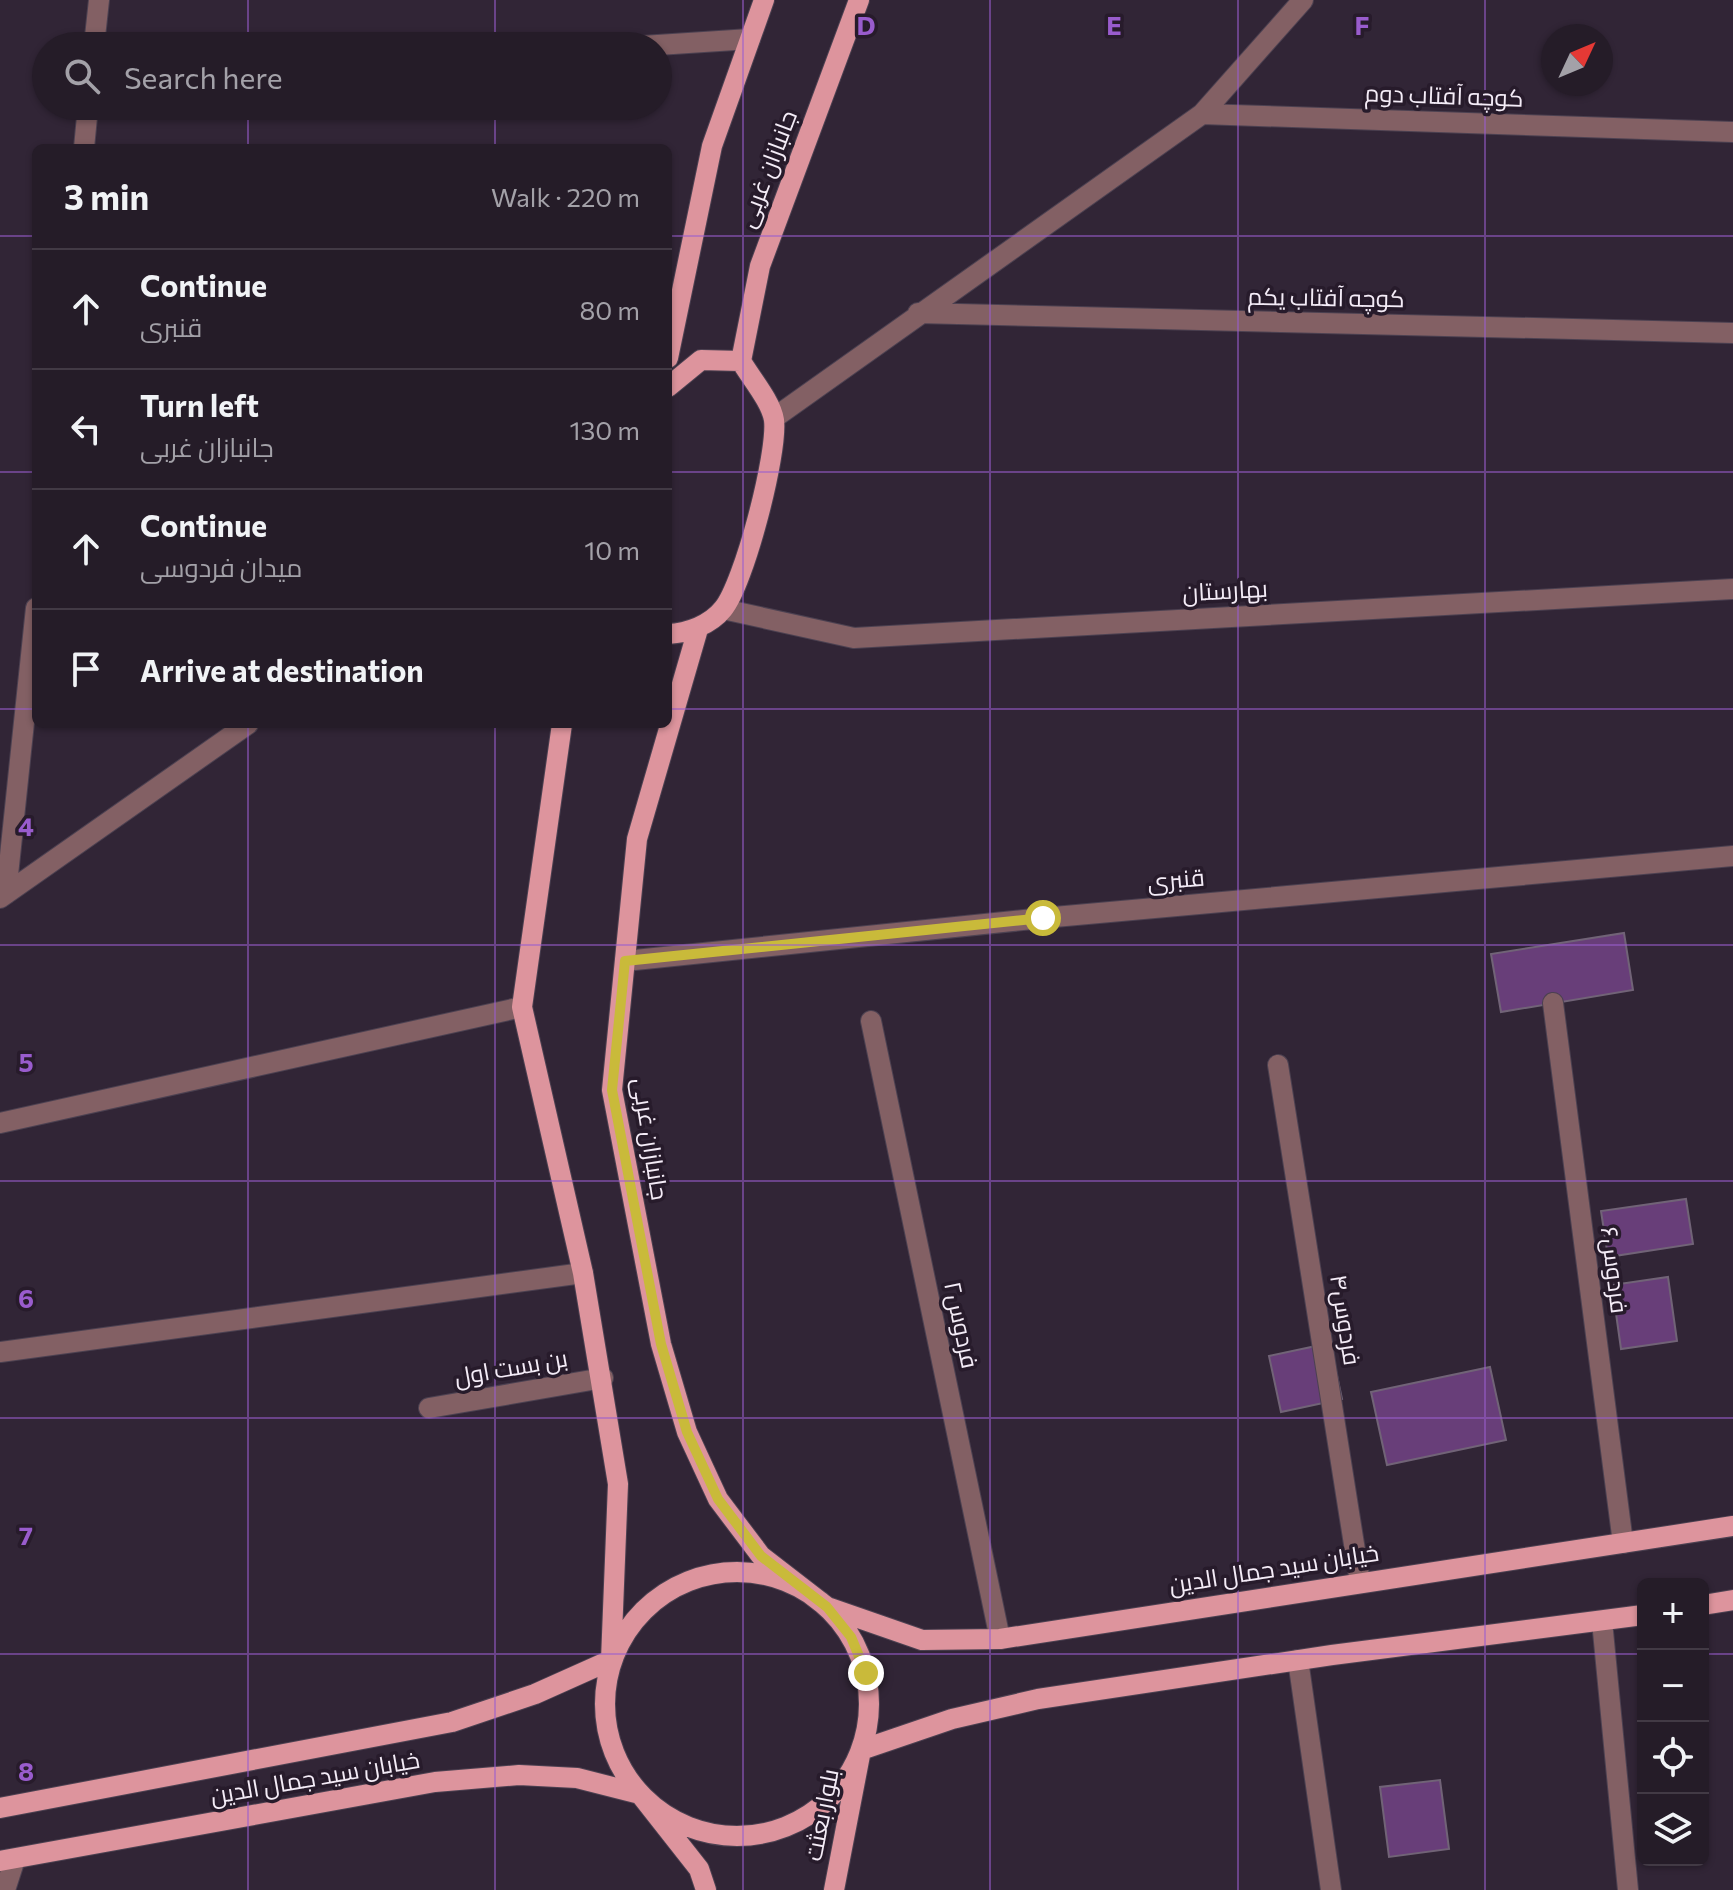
<!DOCTYPE html>
<meta charset="utf-8">
<style>
:root{--surface:#251c28;--page:#312934;--text:#f1f3f6;--muted:#a3a1a8;--line:#423a45}
body{margin:0;font-family:Commissioner,Cairo,sans-serif;background:var(--page);color:var(--text)}
.controls{position:absolute;right:24px;bottom:24px;display:grid;overflow:hidden;border-radius:12px;box-shadow:0 2px 6px #0004}
.controls button{width:72px;height:72px;display:grid;place-items:center;padding:0;border:0;border-bottom:2px solid var(--line);background:var(--surface);color:var(--text);font:40px sans-serif}
.compass{position:absolute;left:1541px;top:24px;width:72px;height:72px;border-radius:50%;background:var(--surface);box-shadow:0 2px 6px #0004;rotate:46deg}
.stop{position:absolute;width:24px;height:24px;margin:-18px;border:6px solid #c9ba3a;border-radius:50%;background:#fff}
.stop.end{background:#c9ba3a;border-color:#fff;box-shadow:0 2px 8px #0008}
.list{margin:0;padding:0;list-style:none}
h2{display:flex;justify-content:space-between;align-items:center;height:104px;margin:0;padding:0 32px;font-size:34px}
h2 small{font-size:26px;font-weight:400;color:var(--muted)}
.list li{display:grid;grid-template-columns:52px 1fr auto;gap:24px;align-items:center;box-sizing:border-box;height:120px;padding:0 32px;border-top:2px solid var(--line)}
.list b{display:block;font-size:30px;white-space:nowrap}
.list p{margin:0;font-size:26px;white-space:nowrap;color:var(--muted)}
.list em{font-size:26px;font-style:normal;color:var(--muted)}
.icon{flex:none;width:44px;height:44px;fill:none;stroke:currentColor;stroke-width:2;stroke-linecap:round;stroke-linejoin:round}
.map{position:relative;flex:none;width:1733px;height:1890px;overflow:hidden}
.search{position:absolute;background:var(--surface);box-shadow:0 2px 6px #0004;left:32px;top:32px;width:640px;height:88px;display:flex;align-items:center;gap:20px;box-sizing:border-box;padding:0 28px;border-radius:44px;color:var(--muted);font-size:30px}
.panel{position:absolute;background:var(--surface);box-shadow:0 2px 6px #0004;left:32px;top:144px;width:640px;height:584px;border-radius:12px}
.map>svg:first-child{display:block}
.building{fill:#683e79;stroke:#716377;stroke-width:2}
.lines{fill:none;stroke-linecap:round;stroke-linejoin:round}
.minor-casing{stroke:#4c4151;stroke-width:22}
.major-casing{stroke:#4c4151;stroke-width:22}
.minor{stroke:#836064;stroke-width:20}
.major{stroke:#dd949d;stroke-width:20}
.route{stroke:#c9ba3a;stroke-width:10}
.grid{fill:none;stroke:#995ccd;stroke-width:2;stroke-opacity:0.55}
.labels{text-anchor:middle;stroke-width:7;stroke-linejoin:round;paint-order:stroke}
.street-label{font-size:24px;fill:#f4ecf7;stroke:#271b2b}
.grid-label{font-size:26px;text-anchor:middle;font-weight:bold;fill:#995ccd;stroke:#271b2b;stroke-width:7;stroke-linejoin:round;paint-order:stroke}
</style>
<div class="map">
<svg width="1733" height="1890" viewBox="0 0 1733 1890">
<rect width="100%" height="100%" fill="#312536"/>
<path class="building" d="M1624,933L1633,990L1501,1012L1491,954Z
M1686,1199L1693,1244L1608,1257L1601,1211Z
M1668,1277L1677,1341L1621,1349L1612,1285Z
M1330,1343L1342,1399L1281,1412L1269,1356Z
M1490,1367L1506,1440L1387,1465L1371,1392Z
M1440,1780L1449,1849L1389,1857L1380,1787Z"/>
<g class="lines">
<g class="minor-casing">
<path id="minor" d="M94,46L99,0
M642,46L750,39
M1202,114L1733,132
M84,148L88,106
M918,313L1733,333
M774,418L1202,114L1303,0
M723,609L854,638L1733,589
M6,894L36,608
M0,898L248,724
M625,961L1043,918L1733,856
M1553,1003L1623,1543
M871,1021L1000,1639
M1278,1065L1360,1582
M0,1123L522,1007
M0,1352L583,1273
M429,1408L603,1378
M1602,1621L1628,1890
M1298,1660L1331,1890
M5,1890L15,1859"/>
</g>
<g class="major-casing">
<path id="major" d="M668,358L712,146L764,0
M741,361L760,266L859,0
M668,387L701,360L741,361C750,377 771,401 774,420C778,453 744,584 723,609C710,625 688,633 668,634
M698,629L637,839L612,1090L661,1344L687,1432L718,1499L761,1556L827,1607L922,1640L1000,1639L1733,1526
M605 1704a132 132 0 1 1 264 0a132 132 0 1 1-264 0Z
M1703,1605L1733,1600
M0,1808L452,1722L535,1694L611,1660L618,1484L583,1273L522,1007L562,724
M0,1861L435,1782L519,1775L577,1778L640,1794L699,1869L706,1890
M834,1890L861,1750L952,1719L1038,1699L1332,1655L1643,1615"/>
</g>
<use href="#minor" class="minor"/>
<use href="#major" class="major"/>
</g>
<g class="lines">
<path class="route" d="M866,1673L851,1637L827,1607L761,1556L718,1499L687,1432L661,1344L612,1090L625,961L1043,918"/>
</g>
<path class="grid" d="M248,0V46M495,0V46M743,0V1890M990,0V1890M1238,0V1890M1485,0V1890M248,106V148M495,106V148M0,236H36M668,236H1733M0,472H36M668,472H1733M0,709H36M668,709H1733M248,724V1890M495,724V1890M0,945H1733M0,1181H1733M0,1418H1733M0,1654H1643M1703,1654H1733"/>
<g class="labels">
<g class="street-label">
<text transform="translate(1444 96) rotate(2)" y="8">کوچه آفتاب دوم</text>
<text transform="translate(768 169) rotate(-69)" y="8">جانبازان غربی</text>
<text transform="translate(1326 298) rotate(1)" y="8">کوچه آفتاب یکم</text>
<text transform="translate(1225 591) rotate(-3)" y="8">بهارستان</text>
<text transform="translate(1176 880) rotate(-5)" y="8">قنبری</text>
<text transform="translate(650 1139) rotate(81)" y="8">جانبازان غربی</text>
<text transform="translate(1614 1270) rotate(83)" y="8">فردوس۶</text>
<text transform="translate(1345 1320) rotate(81)" y="8">فردوس۴</text>
<text transform="translate(961 1325) rotate(78)" y="8">فردوس۲</text>
<text transform="translate(511 1368) rotate(-10)" y="8">بن بست اول</text>
<text transform="translate(1274 1569) rotate(-9)" y="8">خیابان سید جمال الدین</text>
<text transform="translate(315 1778) rotate(-10)" y="8">خیابان سید جمال الدین</text>
<text transform="translate(822 1815) rotate(-79)" y="8">بلوار بعثت</text>
</g>
</g>
<g class="grid-label">
<text x="866" y="35">D</text>
<text x="1114" y="35">E</text>
<text x="1362" y="35">F</text>
<text x="26" y="836">4</text>
<text x="26" y="1072">5</text>
<text x="26" y="1308">6</text>
<text x="26" y="1545">7</text>
<text x="26" y="1781">8</text>
</g>
</svg>
<div class="controls">
<button>+</button>
<button>−</button>
<button><svg class="icon" aria-label="locate" viewBox="0 0 24 24"><circle cx="12" cy="12" r="6"/><path d="M12 2v4M12 18v4M2 12h4M18 12h4"/></svg></button>
<button><svg class="icon" aria-label="layers" viewBox="0 0 24 24"><path d="M12 4l9 5-9 5-9-5zM3 14l9 5 9-5"/></svg></button>
</div>
<svg class="compass" viewBox="-18 -18 36 36"><path d="M0-13l5 13h-10z" fill="#e53935"/><path d="M0 13l5-13h-10z" fill="#a3a1a8"/></svg>
<div class="stop" style="left:1043px;top:918px"></div>
<div class="stop end" style="left:866px;top:1673px"></div>
<div class="search"><svg class="icon" aria-label="search" viewBox="0 0 24 24"><circle cx="10" cy="10" r="6"/><path d="M15 15l6 6"/></svg>Search here</div>
<section class="panel">
<h2>3 min<small>Walk · 220 m</small></h2>
<ul class="list">
<li><svg class="icon" aria-label="ahead" viewBox="0 0 24 24"><path d="M12 20V5M6 11l6-6 6 6"/></svg><div><b>Continue</b><p>قنبری</p></div><em>80 m</em></li>
<li><svg class="icon" aria-label="left" viewBox="0 0 24 24"><path d="M17 20v-9H6M10 6l-5 5 5 5"/></svg><div><b>Turn left</b><p>جانبازان غربی</p></div><em>130 m</em></li>
<li><svg class="icon" aria-label="ahead" viewBox="0 0 24 24"><path d="M12 20V5M6 11l6-6 6 6"/></svg><div><b>Continue</b><p>میدان فردوسی</p></div><em>10 m</em></li>
<li><svg class="icon" aria-label="arrive" viewBox="0 0 24 24"><path d="M6 21V4h12l-3 4 3 4H6"/></svg><div><b>Arrive at destination</b></div></li>
</ul>
</section>
</div>
